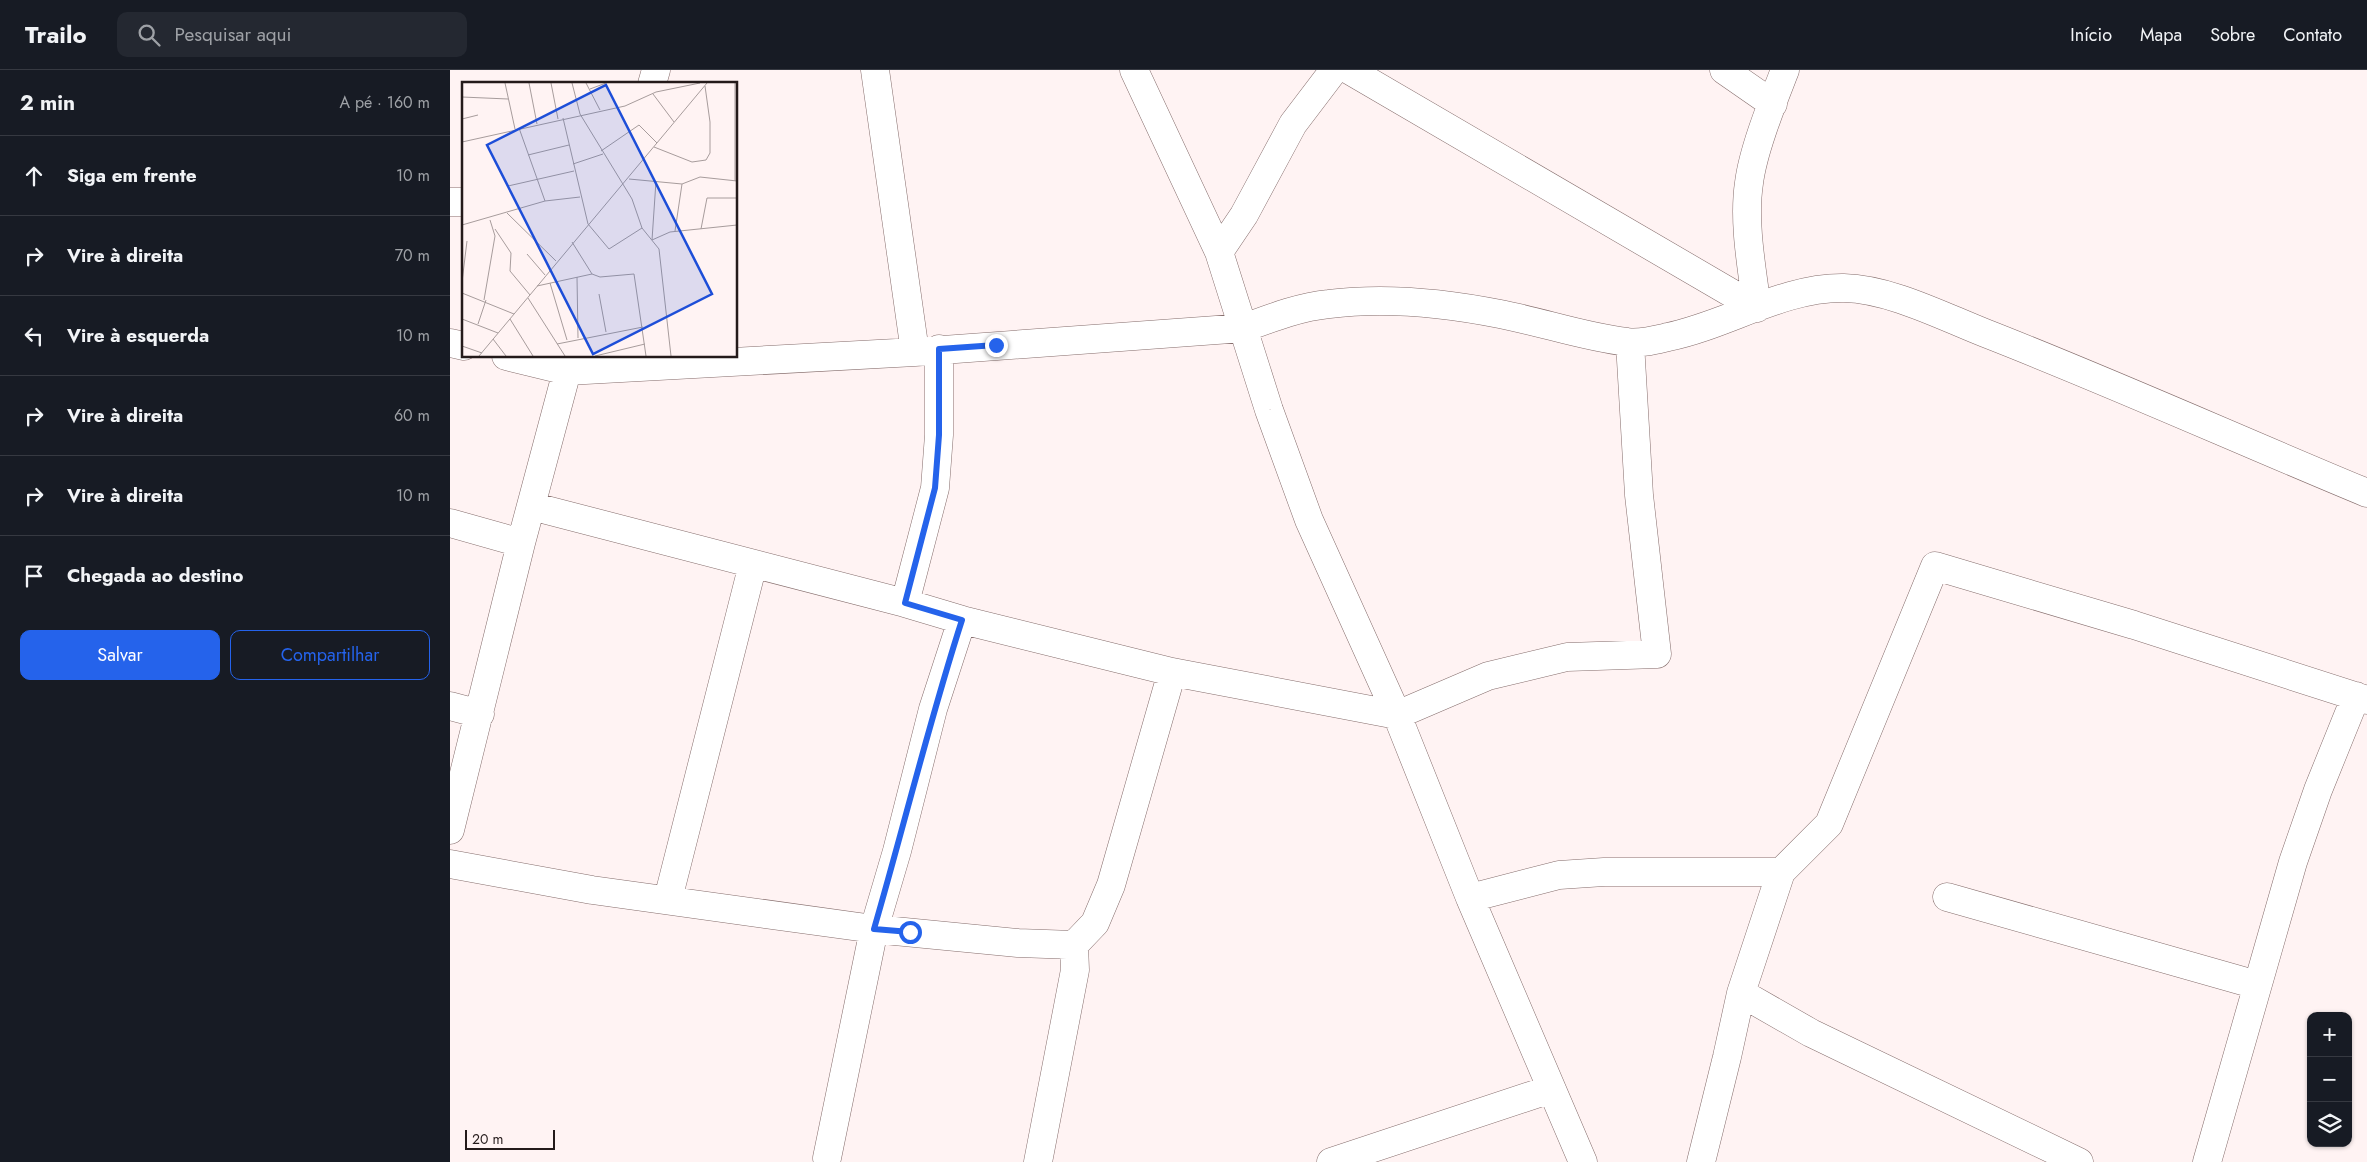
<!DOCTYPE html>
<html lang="pt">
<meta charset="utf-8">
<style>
:root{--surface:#171b24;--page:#242831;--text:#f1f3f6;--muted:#9ea1a6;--line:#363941;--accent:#2563eb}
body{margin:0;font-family:Jost,sans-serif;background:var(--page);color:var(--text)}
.controls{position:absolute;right:15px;bottom:15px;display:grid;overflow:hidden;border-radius:10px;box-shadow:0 1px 4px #0004}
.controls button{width:45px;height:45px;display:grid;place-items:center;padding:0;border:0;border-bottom:1px solid var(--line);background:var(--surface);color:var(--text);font:25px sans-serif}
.scale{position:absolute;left:15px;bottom:12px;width:90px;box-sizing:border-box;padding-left:5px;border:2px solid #241a1a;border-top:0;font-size:14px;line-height:18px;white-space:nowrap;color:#241a1a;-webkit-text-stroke:4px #fff3f3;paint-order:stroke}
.stop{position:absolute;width:15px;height:15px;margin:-11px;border:4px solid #2563eb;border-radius:50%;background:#fff}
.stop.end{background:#2563eb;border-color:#fff;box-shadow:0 1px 5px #0008}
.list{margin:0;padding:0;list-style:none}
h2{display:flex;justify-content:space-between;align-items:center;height:65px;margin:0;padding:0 20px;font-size:21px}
h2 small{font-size:16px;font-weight:400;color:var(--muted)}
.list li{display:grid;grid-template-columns:32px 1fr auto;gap:15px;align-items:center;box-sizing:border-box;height:80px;padding:0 20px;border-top:1px solid var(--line)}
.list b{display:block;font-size:19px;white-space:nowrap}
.list em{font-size:16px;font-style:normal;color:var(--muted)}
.actions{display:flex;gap:10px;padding:15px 20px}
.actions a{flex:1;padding:11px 0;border:1px solid var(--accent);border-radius:10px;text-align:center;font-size:18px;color:var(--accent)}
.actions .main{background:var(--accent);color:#fff}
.icon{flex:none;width:28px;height:28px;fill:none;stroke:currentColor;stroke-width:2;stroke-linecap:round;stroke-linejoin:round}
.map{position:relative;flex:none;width:1917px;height:1092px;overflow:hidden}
header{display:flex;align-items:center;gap:30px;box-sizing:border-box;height:70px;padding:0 25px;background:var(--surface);border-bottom:1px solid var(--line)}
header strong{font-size:24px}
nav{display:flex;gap:28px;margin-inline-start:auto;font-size:18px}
.search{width:350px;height:45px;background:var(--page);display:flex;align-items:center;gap:12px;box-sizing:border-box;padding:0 18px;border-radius:10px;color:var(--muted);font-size:19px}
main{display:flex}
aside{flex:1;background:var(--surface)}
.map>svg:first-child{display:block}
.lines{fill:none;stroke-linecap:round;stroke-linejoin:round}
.minor-casing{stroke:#856d6c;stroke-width:29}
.minor{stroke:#fff;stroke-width:28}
.route{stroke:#2563eb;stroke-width:6}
.inset-road{fill:none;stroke:#a79c9c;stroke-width:1}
.view{fill:#1d4ed8;fill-opacity:0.15;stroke:#1d4ed8;stroke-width:2.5}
.inset-edge{fill:none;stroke:#241a1a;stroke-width:2.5}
</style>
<header>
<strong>Trailo</strong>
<div class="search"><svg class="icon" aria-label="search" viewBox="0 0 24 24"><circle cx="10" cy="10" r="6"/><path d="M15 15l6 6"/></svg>Pesquisar aqui</div>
<nav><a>Início</a><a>Mapa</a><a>Sobre</a><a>Contato</a></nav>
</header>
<main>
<aside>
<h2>2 min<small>A pé · 160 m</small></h2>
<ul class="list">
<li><svg class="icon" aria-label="ahead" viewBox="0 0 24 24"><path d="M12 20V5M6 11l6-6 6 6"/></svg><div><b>Siga em frente</b></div><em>10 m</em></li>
<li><svg class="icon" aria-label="right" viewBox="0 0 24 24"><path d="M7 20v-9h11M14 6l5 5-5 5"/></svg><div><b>Vire à direita</b></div><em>70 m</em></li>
<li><svg class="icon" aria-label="left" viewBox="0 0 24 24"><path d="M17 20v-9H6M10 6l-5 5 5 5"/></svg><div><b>Vire à esquerda</b></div><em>10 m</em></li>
<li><svg class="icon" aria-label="right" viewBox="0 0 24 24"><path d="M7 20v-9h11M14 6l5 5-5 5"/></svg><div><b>Vire à direita</b></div><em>60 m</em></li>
<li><svg class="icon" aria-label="right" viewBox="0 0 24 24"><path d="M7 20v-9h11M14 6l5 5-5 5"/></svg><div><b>Vire à direita</b></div><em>10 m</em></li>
<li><svg class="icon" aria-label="arrive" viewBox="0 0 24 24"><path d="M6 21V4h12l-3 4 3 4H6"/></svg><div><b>Chegada ao destino</b></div></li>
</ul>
<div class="actions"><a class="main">Salvar</a><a>Compartilhar</a></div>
</aside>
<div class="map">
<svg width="1917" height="1092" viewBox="0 0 1917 1092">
<rect width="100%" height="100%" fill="#fff3f3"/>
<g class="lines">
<g class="minor-casing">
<path id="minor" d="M425,0L465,282
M684,0L769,182L819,340L859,450L947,645L1020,828L1133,1092
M899,0L1307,238
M1274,0L1323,34
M202,14L206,0
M0,132H14
M769,182L794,145L843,54L884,0
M1307,238C1302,199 1293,152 1299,113C1303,80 1323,31 1335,0
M0,273L14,276
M56,286L117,301L465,282L794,258C821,248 849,237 879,234C934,227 995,233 1050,244C1092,252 1134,267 1177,272C1190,274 1205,270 1218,267C1277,255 1333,217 1394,218C1440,219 1492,246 1535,263C1663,313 1789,370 1917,423
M81,436L455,533L512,550L722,602L947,645L1038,606L1117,587L1207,584L1189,425L1180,273
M0,453L71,473
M455,533L485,418L489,365V279
M0,636L30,644
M0,760L71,473L121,286
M0,794L142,820L424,859L568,873L624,875
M1497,827L1807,915
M1020,828L1109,805L1154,802H1331L1379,754L1485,496L1684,555L1917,630
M218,829L303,494
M1291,923L1361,963L1629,1092
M377,1088L424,859L447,781L483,639L512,550
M588,1092L625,900L624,875L645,853L661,815L722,602
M881,1092L1101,1019
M1251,1092L1277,987L1291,923L1331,802
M1757,1092L1843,792L1868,720L1906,626"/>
</g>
<use href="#minor" class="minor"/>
</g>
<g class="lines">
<path class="route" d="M460,862L424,859C454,756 479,652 512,550L455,533L485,418L489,365V279L546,275"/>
</g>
<g transform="translate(12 12)">
<rect width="275" height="275" fill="#fff3f3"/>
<path class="inset-road" d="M43,1L53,47M67,1L75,42M89,1L96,37M110,1L118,32L170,117L180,146L197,167L209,274M124,1L138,28M273,1V99M128,7L144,1M191,12L212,40M0,15L46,17M101,36L126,142L147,167L180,146M0,37L16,33M57,46L83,119M0,60L163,24L194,10L238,1M192,65L230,80L244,78L248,71V40L243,4M139,69L177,43L195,61M66,73L107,63M111,82L141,72M167,97L220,102L238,95L275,99M46,104L112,89M45,131L94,179M0,143L83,119L118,115M33,147L49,171L48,189L68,213M239,147L245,116H275M213,149L220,102M190,158L208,150L275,143M190,158L194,99M110,160L130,192L138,195L172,192L184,274M65,172L83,193M115,195L116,256M0,200L5,159M88,201L105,258M75,204L130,192M0,211L52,232M137,212L144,250M66,216L103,274M22,218L33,154L28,138M0,237L36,251M48,237L71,274M16,242L24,218M31,257L44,274M95,262L181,245M0,264L20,271M17,274L245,1M133,274L183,262"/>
<path class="view" d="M144,3L250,212L131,272L25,63Z"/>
<rect width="275" height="275" class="inset-edge"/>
</g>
</svg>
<div class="controls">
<button>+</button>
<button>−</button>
<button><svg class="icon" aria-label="layers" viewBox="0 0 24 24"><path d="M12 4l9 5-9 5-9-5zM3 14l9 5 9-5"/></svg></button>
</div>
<div class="scale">20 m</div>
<div class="stop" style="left:460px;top:862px"></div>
<div class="stop end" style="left:546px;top:275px"></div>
</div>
</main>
